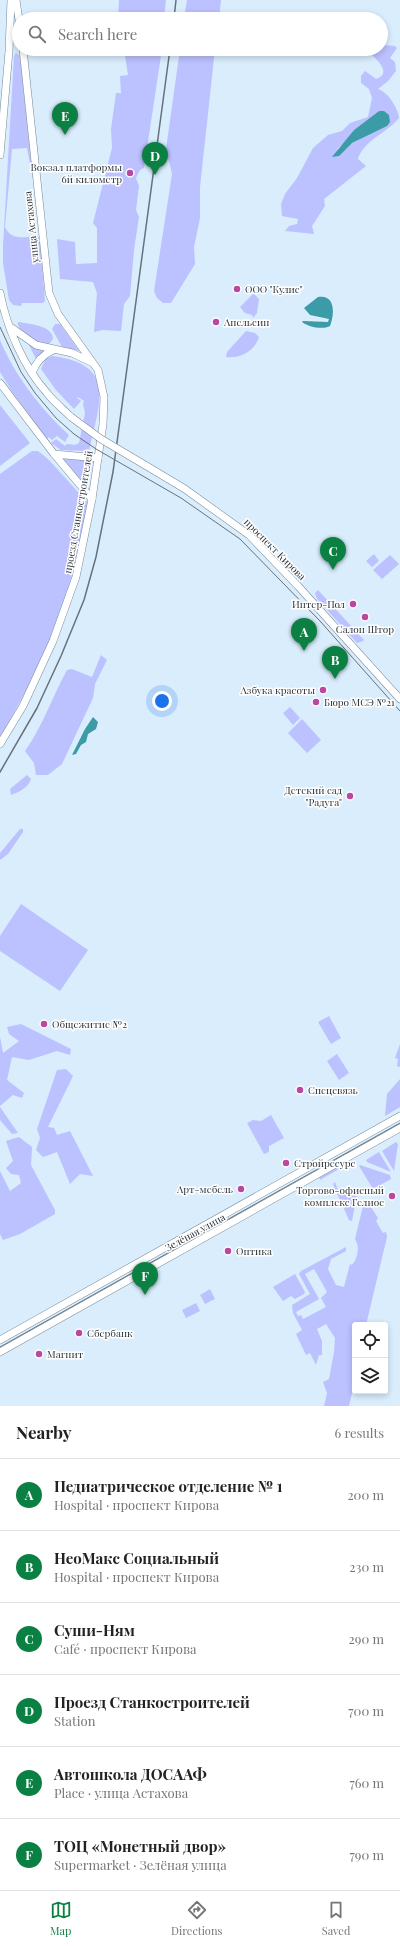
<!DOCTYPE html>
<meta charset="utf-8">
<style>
:root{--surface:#fff;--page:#f6f6f6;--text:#222;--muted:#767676;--line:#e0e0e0;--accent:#0b8043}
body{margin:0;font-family:"Playfair Display",serif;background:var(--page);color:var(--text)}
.controls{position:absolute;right:12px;bottom:12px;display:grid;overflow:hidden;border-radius:4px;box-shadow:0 2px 6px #0003}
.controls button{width:36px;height:36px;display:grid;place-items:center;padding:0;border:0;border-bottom:1px solid var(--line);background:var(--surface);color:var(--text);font:20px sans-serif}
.you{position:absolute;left:162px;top:701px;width:14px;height:14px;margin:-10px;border:3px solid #fff;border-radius:50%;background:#1a73e8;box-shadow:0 0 0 6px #1a73e833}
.badge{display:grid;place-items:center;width:26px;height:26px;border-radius:50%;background:var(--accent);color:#fff;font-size:13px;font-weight:700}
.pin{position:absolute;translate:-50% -33px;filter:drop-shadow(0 1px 2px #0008)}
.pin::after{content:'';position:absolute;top:21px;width:14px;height:12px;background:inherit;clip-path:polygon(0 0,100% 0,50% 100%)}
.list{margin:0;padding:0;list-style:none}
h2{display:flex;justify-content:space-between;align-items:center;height:52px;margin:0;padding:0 16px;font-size:17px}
h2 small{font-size:13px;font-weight:400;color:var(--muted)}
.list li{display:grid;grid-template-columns:26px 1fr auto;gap:12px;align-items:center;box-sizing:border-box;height:72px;padding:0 16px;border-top:1px solid var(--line)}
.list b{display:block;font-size:15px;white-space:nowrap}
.list p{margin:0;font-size:13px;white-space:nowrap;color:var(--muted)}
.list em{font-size:13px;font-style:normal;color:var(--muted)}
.icon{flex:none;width:22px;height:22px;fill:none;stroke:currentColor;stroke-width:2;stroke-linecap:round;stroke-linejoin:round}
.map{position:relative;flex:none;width:400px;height:1406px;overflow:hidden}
.search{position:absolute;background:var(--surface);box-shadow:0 2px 6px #0003;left:12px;right:12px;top:12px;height:44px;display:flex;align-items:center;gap:10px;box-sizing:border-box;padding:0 14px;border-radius:22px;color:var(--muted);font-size:15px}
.sheet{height:484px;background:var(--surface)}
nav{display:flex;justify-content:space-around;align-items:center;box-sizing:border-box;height:56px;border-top:1px solid var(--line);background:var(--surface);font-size:11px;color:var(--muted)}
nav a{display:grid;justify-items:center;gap:2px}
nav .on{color:var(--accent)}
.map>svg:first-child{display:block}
.green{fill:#bcc1ff;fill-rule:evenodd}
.water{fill:#3b9ba6}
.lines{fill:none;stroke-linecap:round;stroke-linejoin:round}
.tertiary-casing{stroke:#788a99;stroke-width:8}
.secondary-casing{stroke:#788a99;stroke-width:8}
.tertiary{stroke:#fff;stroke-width:7}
.secondary{stroke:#fff;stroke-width:7}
.tram{stroke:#66727b;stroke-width:1}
.rail{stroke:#66727b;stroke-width:1.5}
.secondary-bridge-casing{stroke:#788a99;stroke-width:8;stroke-linecap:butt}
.secondary-bridge{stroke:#fff;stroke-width:7}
.poi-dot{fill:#ba48a2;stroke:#fff;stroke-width:1.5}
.labels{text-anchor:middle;stroke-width:3;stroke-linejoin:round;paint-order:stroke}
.poi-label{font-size:10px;fill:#2a3238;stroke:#fff;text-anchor:start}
.street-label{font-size:10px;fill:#2a3238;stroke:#fff}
</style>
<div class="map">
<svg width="400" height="1406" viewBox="0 0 400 1406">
<rect width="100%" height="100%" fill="#d9edfd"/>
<path class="green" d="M119,0H166L164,19H118Z
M187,0H221L219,19H184Z
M381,45L395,46L397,48L390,58L395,62L396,71L388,81L378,89C388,92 398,108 399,118C388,132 363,141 358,159L366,166L324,199L325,206L312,226L314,234L285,231L289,226L297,224L298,219L282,216L281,204L285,194L297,178L313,148L328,135L342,131L350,123L368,117L372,98L369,89L361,83V76L365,71L376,79C395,72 372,57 367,49H381ZM379,111L387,125C369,133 354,144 336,150L346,141L354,130Z
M124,49H162L144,168L140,170L136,178L139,186L136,210L139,217L134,250L130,296L124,304L121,331L103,330L94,332L97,293L93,282L60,279L57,239L75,242L76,264L97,263V228L93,223L112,148L111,129L116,93H121L120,76L128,75Z
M180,49H215L200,187V218L194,247L195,264L171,303H163L157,298L154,291L172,174L166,149Z
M16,53L20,56L33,180L27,148L12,149L5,227C11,241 25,237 38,236L40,241L45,301L43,303H22L21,306L13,305L9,300L3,263V245L14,56Z
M256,291L255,295L259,299L257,313L253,318L252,315L245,313L240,307Z
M18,322C28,324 53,325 53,339L49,344L43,346C36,341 16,331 18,322Z
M55,324H60L79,351L62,347L52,329Z
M246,331L255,333L259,337C255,351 240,359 226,357L227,352Z
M0,340C15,376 41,409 69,435L65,442L57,436L52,440L49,437L47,439L11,390L0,372Z
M28,343L43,351L37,361Z
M52,356C118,364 99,404 89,451L61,450L51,443L56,439L65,446L67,444L75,445L79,443L85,413L83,404L84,401L78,397L77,398L81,401L74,409L56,390L41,369L45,360Z
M0,405L30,443L0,466Z
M32,451H38L48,459L90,505C79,552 67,599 49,643C35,676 17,707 0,738V474Z
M63,457L88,459L90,462L86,484L83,483L65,462Z
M374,554L379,561L372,567L366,561Z
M390,555L399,564L382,579L373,570Z
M318,590L364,640L363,641L357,643L317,599L315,593Z
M101,655L107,660L95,684L93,698L62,764L48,775H36L34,763L25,751C43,726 52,697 67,670L72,669L92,677Z
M290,707L300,718L293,725L283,713Z
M302,719L321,740L307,753L288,733Z
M27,775L31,779C28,788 19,792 11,795L10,789Z
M20,829H23V832L8,854L0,860V853Z
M21,904L88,950L60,991L0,951V936Z
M329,1016L341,1038L331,1044L318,1022Z
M21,1024L71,1049L70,1055L57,1051L29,1060L12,1057L7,1080L24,1093L22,1098L13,1095L0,1106V1037L3,1053L19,1041L9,1034L7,1027Z
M400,1044V1067L397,1066L398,1059L395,1058Z
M337,1054L349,1073L339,1080L327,1061Z
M66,1069L73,1076L48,1127L54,1128L57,1135L70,1131L93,1176L80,1174L70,1184L57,1152L43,1157L36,1150L40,1138L37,1129L57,1070Z
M400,1079V1107L385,1116L387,1094Z
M0,1107L18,1133L12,1134L0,1120Z
M271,1115L284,1138L269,1146V1152L264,1154L247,1123L253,1120L261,1121Z
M19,1137L32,1147L31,1165L55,1210V1214L20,1234L3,1240L0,1234V1171L10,1191L21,1183L19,1175L11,1174L6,1168L13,1161L6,1141Z
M396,1142L398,1144L394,1171L382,1151Z
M379,1152L391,1172L367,1162L366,1160Z
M341,1164L346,1165L320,1180L319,1177Z
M360,1165L390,1175L391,1179L373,1189L359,1166Z
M335,1182L340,1195L357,1187L358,1190L352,1221L349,1220L333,1184Z
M367,1201L378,1218L376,1221L383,1233L386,1232L387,1237L366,1325H355V1380L349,1406H324L327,1393L323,1382L329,1379L334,1352L335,1338L326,1324L317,1329L322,1341V1355H319L316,1365L310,1353L306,1355L296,1334L302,1330L293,1313L292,1305L310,1294L299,1274L301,1271L346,1247V1251L331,1259L328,1269L336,1285L344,1287L350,1264L352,1265C358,1258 360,1247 355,1239L364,1202ZM314,1269L327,1292L321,1298L326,1307L303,1319L301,1315L298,1316L296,1312L319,1299L305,1274Z
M295,1274L305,1292L304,1294L295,1299L291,1296L283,1301L273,1287Z
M210,1289L215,1299L205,1304L200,1295Z
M196,1303L200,1311L186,1318L182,1310Z"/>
<path class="water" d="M379,111H384L389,115L390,122L387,126L352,143L339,156L332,157L354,130Z
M318,297C335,294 335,313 330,326C323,330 308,327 302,322L303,321L328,322L329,319L310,315L304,308Z
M93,717L98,722L96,729L88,734L86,742L81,745L76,754L72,755L85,729Z"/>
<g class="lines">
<g class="tertiary-casing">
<path id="tertiary" d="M0,383L54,454L92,499
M54,454L98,458
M0,1340L400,1116
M0,1352L400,1128"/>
</g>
<g class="secondary-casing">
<path id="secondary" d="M16,0L19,20
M0,155L9,51L11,0
M0,293C7,328 23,366 47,393C54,402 63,409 71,417
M12,328L36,345L72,353L93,363
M32,373C36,362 42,355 53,350
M155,471L185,489L249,535L298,586L400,699
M0,744L23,706L53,641L76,577L92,499L103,424L104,397L98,370L58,314L49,293L23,49"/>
</g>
<use href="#tertiary" class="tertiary"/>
<use href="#secondary" class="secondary"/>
<path class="tram" d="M0,327L21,372L35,393L56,418L74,434L96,449L181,498L240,539L320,621L400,711
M0,1347L400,1123"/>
<path class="rail" d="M174,19L176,0
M0,772L37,708L61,656L84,600L96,557L113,472L170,49"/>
<g class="secondary-bridge-casing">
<path id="secondary-bridge" d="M71,417L101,439L155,471"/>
</g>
<use href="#secondary-bridge" class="secondary-bridge"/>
</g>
<g class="poi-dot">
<circle cx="130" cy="173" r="4"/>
<circle cx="237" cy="289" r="4"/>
<circle cx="216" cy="322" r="4"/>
<circle cx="353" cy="604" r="4"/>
<circle cx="365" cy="617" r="4"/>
<circle cx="323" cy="690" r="4"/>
<circle cx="316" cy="702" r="4"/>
<circle cx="350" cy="796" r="4"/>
<circle cx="44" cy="1024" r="4"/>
<circle cx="300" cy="1090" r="4"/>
<circle cx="286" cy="1163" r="4"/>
<circle cx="241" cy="1189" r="4"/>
<circle cx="392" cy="1196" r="4"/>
<circle cx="228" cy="1251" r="4"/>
<circle cx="79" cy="1333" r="4"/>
<circle cx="39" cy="1354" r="4"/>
</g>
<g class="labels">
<g class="poi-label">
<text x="122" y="171" text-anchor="end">Вокзал платформы<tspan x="122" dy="12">6й километр</tspan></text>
<text x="245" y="293">ООО "Кулис"</text>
<text x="224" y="326">Апельсин</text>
<text x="345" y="608" text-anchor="end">Интер-Пол</text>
<text x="365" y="633" text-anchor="middle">Салон Штор</text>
<text x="315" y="694" text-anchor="end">Азбука красоты</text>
<text x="324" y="706">Бюро МСЭ №21</text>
<text x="342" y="794" text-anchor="end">Детский сад<tspan x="342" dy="12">"Радуга"</tspan></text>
<text x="52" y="1028">Общежитие №2</text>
<text x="308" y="1094">Спецсвязь</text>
<text x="294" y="1167">Стройресурс</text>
<text x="233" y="1193" text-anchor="end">Арт-мебель</text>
<text x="384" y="1194" text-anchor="end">Торгово-офисный<tspan x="384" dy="12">комплекс Гелиос</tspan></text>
<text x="236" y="1255">Оптика</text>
<text x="87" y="1337">Сбербанк</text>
<text x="47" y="1358">Магнит</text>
</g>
<g class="street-label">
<text transform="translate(31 227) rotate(-96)" y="4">улица Астахова</text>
<text transform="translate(78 512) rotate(-80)" y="4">проезд Станкостроителей</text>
<text transform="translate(275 549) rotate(45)" y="4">проспект Кирова</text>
<text transform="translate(195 1232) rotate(-29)" y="4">Зелёная улица</text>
</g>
</g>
</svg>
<div class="controls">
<button><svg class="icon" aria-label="locate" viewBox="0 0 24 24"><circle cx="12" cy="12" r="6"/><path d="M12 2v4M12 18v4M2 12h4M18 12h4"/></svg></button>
<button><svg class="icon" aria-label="layers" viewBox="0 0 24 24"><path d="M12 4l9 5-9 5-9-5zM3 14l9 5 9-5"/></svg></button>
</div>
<div class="you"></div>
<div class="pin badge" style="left:304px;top:651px">A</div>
<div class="pin badge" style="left:335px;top:679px">B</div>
<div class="pin badge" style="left:333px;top:570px">C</div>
<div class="pin badge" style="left:155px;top:175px">D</div>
<div class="pin badge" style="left:65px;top:135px">E</div>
<div class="pin badge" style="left:145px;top:1295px">F</div>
<div class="search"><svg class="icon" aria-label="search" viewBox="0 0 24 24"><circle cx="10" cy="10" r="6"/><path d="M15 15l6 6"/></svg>Search here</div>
</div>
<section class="sheet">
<h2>Nearby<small>6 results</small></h2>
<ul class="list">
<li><span class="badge">A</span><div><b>Педиатрическое отделение № 1</b><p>Hospital · проспект Кирова</p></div><em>200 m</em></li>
<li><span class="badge">B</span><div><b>НеоМакс Социальный</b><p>Hospital · проспект Кирова</p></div><em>230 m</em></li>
<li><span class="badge">C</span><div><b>Суши-Ням</b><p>Café · проспект Кирова</p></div><em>290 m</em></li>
<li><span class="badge">D</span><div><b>Проезд Станкостроителей</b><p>Station</p></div><em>700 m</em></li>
<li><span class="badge">E</span><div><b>Автошкола ДОСААФ</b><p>Place · улица Астахова</p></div><em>760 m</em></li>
<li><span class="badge">F</span><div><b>ТОЦ «Монетный двор»</b><p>Supermarket · Зелёная улица</p></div><em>790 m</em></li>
</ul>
</section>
<nav>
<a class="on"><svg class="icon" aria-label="map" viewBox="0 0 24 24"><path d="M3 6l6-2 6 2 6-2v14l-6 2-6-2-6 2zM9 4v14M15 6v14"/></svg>Map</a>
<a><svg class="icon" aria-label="directions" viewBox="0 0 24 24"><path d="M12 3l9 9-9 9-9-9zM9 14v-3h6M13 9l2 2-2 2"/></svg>Directions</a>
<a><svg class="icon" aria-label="saved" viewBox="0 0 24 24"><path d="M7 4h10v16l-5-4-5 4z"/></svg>Saved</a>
</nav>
